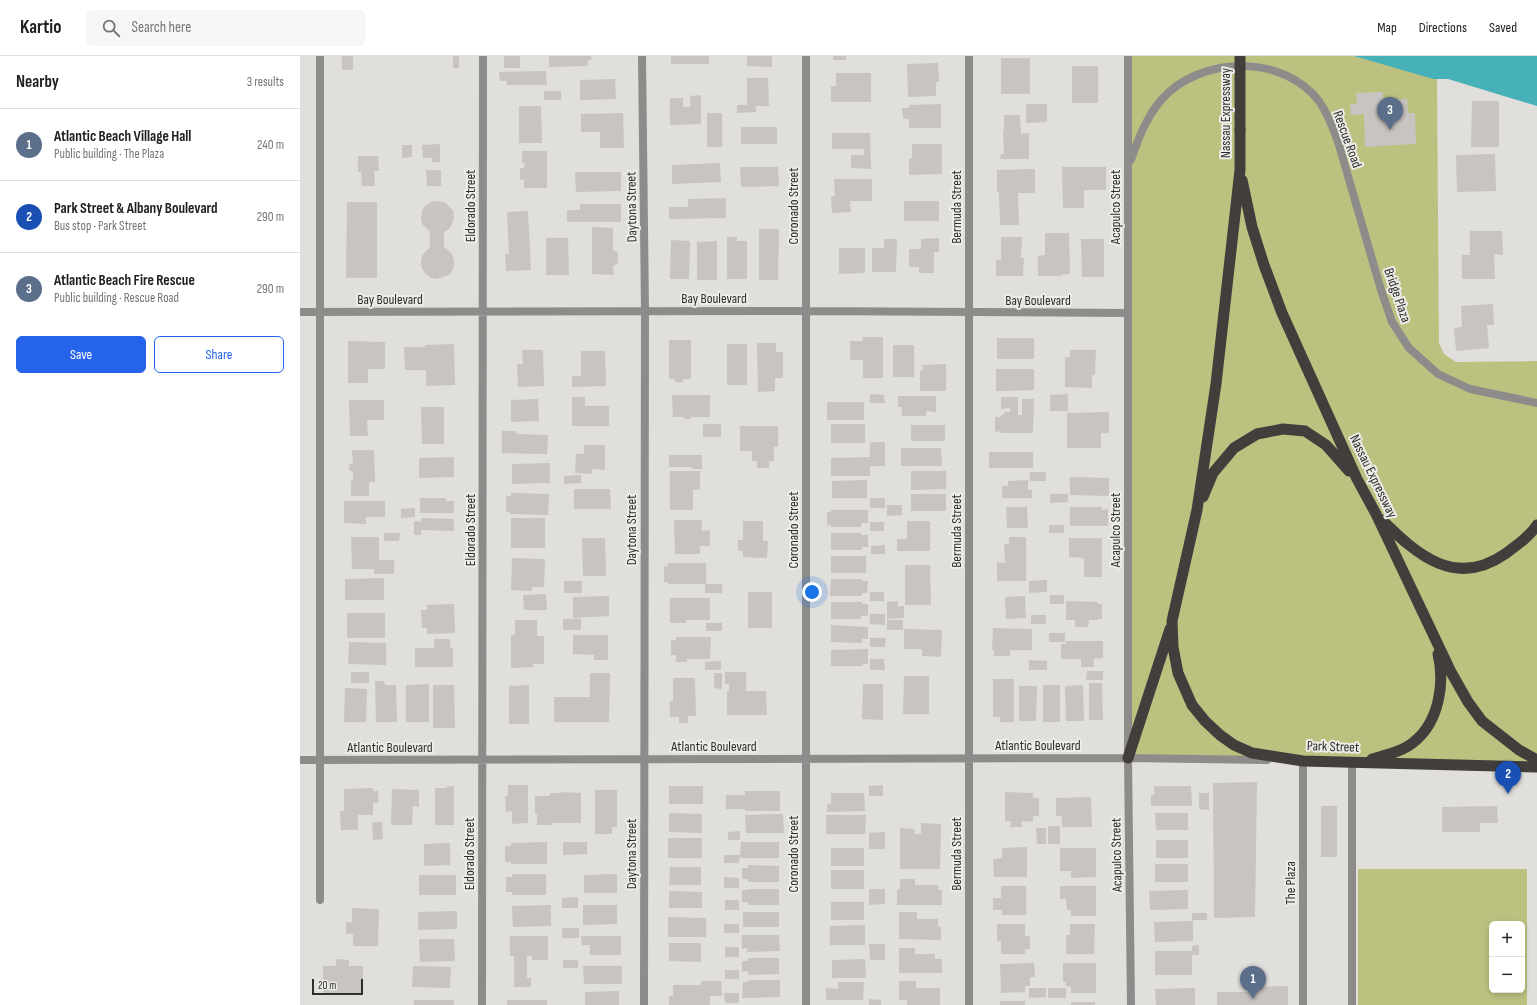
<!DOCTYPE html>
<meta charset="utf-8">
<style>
:root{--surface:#fff;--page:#f6f6f6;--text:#202124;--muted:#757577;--line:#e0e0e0;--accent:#2563eb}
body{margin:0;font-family:"Sofia Sans Condensed",sans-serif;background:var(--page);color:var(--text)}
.controls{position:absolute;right:12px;bottom:12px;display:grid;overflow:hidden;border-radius:6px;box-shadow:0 2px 6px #0003}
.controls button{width:36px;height:36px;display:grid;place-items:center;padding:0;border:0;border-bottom:1px solid var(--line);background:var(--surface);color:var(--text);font:20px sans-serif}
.scale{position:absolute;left:12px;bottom:10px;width:51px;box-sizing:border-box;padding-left:4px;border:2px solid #2e2e2c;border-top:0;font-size:11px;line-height:14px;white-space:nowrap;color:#2e2e2c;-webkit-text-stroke:3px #edece8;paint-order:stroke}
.you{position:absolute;left:512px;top:536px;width:14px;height:14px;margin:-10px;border:3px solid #fff;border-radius:50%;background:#1a73e8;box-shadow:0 0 0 6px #1a73e833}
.badge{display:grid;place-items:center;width:26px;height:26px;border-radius:50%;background:var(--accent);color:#fff;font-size:13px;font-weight:700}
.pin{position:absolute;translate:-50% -33px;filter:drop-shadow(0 1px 2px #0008)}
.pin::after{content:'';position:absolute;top:21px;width:14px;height:12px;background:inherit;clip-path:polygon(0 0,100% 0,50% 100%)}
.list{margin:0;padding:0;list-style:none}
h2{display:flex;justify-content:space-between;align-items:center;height:52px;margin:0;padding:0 16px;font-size:17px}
h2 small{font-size:13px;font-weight:400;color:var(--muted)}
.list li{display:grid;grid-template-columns:26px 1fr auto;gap:12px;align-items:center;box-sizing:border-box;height:72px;padding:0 16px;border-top:1px solid var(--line)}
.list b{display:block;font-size:15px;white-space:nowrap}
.list p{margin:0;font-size:13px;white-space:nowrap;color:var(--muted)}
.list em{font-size:13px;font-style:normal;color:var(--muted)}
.actions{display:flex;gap:8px;padding:12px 16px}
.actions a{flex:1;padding:9px 0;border:1px solid var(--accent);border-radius:6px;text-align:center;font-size:14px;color:var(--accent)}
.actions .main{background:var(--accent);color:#fff}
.icon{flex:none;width:22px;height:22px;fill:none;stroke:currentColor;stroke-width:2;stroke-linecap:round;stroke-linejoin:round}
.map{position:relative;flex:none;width:1237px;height:949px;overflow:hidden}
header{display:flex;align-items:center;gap:24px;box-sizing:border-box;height:56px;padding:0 20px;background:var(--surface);border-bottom:1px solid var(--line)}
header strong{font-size:19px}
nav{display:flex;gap:22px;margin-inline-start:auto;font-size:14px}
.search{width:280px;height:36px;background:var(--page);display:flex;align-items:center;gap:10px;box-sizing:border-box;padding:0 14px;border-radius:6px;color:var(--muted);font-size:15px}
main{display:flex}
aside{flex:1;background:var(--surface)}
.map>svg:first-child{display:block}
.green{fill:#bdc180;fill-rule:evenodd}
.water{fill:#47b1b8}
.building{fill:#c8c4c1}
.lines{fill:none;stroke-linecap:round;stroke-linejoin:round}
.minor{stroke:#8e8c8b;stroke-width:8}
.trunk{stroke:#413e3c;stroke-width:11}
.trunk-bridge{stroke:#413e3c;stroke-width:11}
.labels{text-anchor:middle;stroke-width:4;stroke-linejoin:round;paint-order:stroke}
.street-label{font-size:14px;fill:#2e2e2c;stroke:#edece8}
</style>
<header>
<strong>Kartio</strong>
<div class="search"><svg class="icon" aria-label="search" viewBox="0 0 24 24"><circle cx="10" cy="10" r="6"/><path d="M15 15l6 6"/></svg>Search here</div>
<nav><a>Map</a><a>Directions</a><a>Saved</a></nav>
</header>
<main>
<aside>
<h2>Nearby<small>3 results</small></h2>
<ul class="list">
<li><span class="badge" style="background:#5c6f8a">1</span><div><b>Atlantic Beach Village Hall</b><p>Public building · The Plaza</p></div><em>240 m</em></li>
<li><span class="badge" style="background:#1a4fb4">2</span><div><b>Park Street &amp; Albany Boulevard</b><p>Bus stop · Park Street</p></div><em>290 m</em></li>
<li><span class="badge" style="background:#5c6f8a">3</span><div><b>Atlantic Beach Fire Rescue</b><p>Public building · Rescue Road</p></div><em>290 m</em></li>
</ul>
<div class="actions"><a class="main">Save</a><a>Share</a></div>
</aside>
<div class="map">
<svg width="1237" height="949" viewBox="0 0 1237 949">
<rect width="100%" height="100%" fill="#e0dfdb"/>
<path class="green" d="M829,0H1054L1137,23L1139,287L1144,298L1156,306L1237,305V707L828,702Z
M1058,813H1227V949H1058ZM1192,868H1222V934H1192Z"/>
<path class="water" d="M1054,0H1237V50L1148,23H1133Z"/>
<path class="building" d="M42,0H53V14H42Z
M153,0H159V12H153Z
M204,0H220V12H204Z
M249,0H291L292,4H288V10L249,11Z
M371,0H409V8H371Z
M447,0H472V11L447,10Z
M533,0H546V4H533Z
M701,2H730V38H701Z
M638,7L639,26H636V40L608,41L607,8Z
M772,10H798V47H772Z
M246,15L247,29H207V25H200L199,16Z
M536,17H571V46H531V30H536Z
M447,22H468L469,50H456V56L437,57V49H447Z
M315,23L316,43L280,44V24Z
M244,35H261V44H244Z
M1083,36V44L1107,43L1108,57H1115L1116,88L1065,91L1064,58L1051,59L1050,48H1057L1056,37Z
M401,39V68L370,69V42H383V51H390V40Z
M1172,45H1199V91H1171Z
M641,48V72H609V63H603L602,52H609V49Z
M726,48H747V66L726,67Z
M219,50H241L242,87H219Z
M323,57L324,92H300V76H281V58Z
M407,57H422V91H407Z
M704,59H720L721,78L729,77V103H700L701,98H704L703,74H704Z
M441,71H477V88H441Z
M532,77H570L571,113L551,112V99H564V93H532Z
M140,88V106H132V102H123L122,89Z
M612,88H642V118L609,119V103L612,102Z
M102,89H112V101L102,102Z
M222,95H247V132H224V123L220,124V112H224L225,107H222Z
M1195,98L1196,135L1157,136L1156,99Z
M58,100H78L79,115H74L75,130H62L61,116H58Z
M420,107L421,126L372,128V109Z
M440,111H478L479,130L441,131Z
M762,111H806V134H784V152H763Z
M735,113V137H718L719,169H700L699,136H697V114Z
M126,114H141V130H127Z
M275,116H321V135L276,136Z
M534,123H572V145H550L551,156L532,157L531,140H535Z
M426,142V162L369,163V151H388V143Z
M137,145L144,146L149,150L153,155L154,162L152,168L149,173L144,176V191L149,195L153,200L154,207L153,213L149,219L137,223L131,222L126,218L122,213L121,207L122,200L126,195L130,192V176L122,168L121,161L122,155L125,150L131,146Z
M604,145H639V165H604Z
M47,146H77V222H46Z
M280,148H321V166H267V154H280Z
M228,155L231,214L206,215L205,198H209L207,156Z
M292,171L313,172V194L318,197V207L313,210L314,219L292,218Z
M459,173H479L478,224H459Z
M1170,175H1202L1203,199L1194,198L1195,223H1162V199H1170Z
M745,177H769L770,218L761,219V220H738V200L745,199Z
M427,181H437V185H447V223H427Z
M701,181H722L721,202H724L723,220H696V204H701Z
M246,182H268L269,219H246Z
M639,182V196H634V217H619V211H609V193H621V183Z
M584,183H597L596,216H572V192H584Z
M781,183H804V221H782Z
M371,184L390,185L389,223H370Z
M417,185V224H397V186Z
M539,192H565V217L539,218Z
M1193,248L1194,269H1187L1189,292L1156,295L1154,272L1162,271L1161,250Z
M563,281H583V322H563V304H550V285H563Z
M697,282H734V303H697Z
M369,284H391V323H383V326H375V323H369Z
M48,285L85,286V313H68V327H48Z
M457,287H476V296H483V322H475V335L458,336Z
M154,288L155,329L126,330V314H105L104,291H125V289Z
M427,288H447V329H427Z
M593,289H614V321H593Z
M222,294H243L244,330L218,331L217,308H223Z
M770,294H796L795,319H792V332L765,331V301H770Z
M281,295H305L306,330L272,331V320H281Z
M646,308V335H620V314H623L622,309Z
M696,313H734V334L696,335Z
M570,338L584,339L585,347H570Z
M768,338V355H750V339Z
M372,339H410V361H391L390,363H384V361H373Z
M598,340H636V356L626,355V360H602V351H598Z
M272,341H285V350H309V370H272Z
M701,341H718V359H722V343H734L733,377H701V375L695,376V361H701V359H704V356H710V352L701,353Z
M238,343L239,365L211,366V344Z
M49,344H84V364H67L68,380H50Z
M527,346H564V364H527Z
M121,351H144V388H122Z
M809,356V377H801V392H767V357Z
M403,368H421V381H403Z
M531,368H565V387H531Z
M611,369H645V385H611Z
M440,370H478V391H474V405H469V412H457V405H452V395H440Z
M202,375H216V378L248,379L247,398L202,397Z
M570,386H585V410H570V420H531V402L570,401Z
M284,389H305V414L292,413V418L275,417L276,398H284Z
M601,392H641L642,410H601Z
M52,394H74L75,426H69V440H51V425H53V415H50L49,408H53Z
M689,396H733V412H689Z
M369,399H402V413H392L393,411H369Z
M154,401V421L119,422V402Z
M250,407V427L212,428V408Z
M370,415H400V433L393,434V454H370Z
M611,415H646V433L611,434Z
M730,416H746V425H730Z
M281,419V427L264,428V420Z
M770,421L809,422V440L770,439Z
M567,424V442H532V425Z
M728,424V434H732V442H702V430H708V425Z
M274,433H310L311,453H274Z
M211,437L249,438L248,459L210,458V456H206V440H211Z
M611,438H646V455H611Z
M750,438H768V446L750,447Z
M120,442H146V445H154V457H120Z
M570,442H585V452H570Z
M44,445H85V461H66V468L44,467Z
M587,449H602V459L587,460Z
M706,451H727L728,472H707Z
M770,451H802V454L808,453V470H770Z
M115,452V461L101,462V453Z
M531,454H568V467H561V471H531V469H527V456H531Z
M121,462L154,463V475L121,474V479H114V465L121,466Z
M211,462H245V492H211Z
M374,464H402V475L410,474V490H400V498H375Z
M443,465H463V485H468L467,502L443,501V495H438V484H443Z
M607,465H630V495H597V483H607Z
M570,466H584V475H570Z
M749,469H764V477H749Z
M84,477H100L99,485H84Z
M531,477H561V479H568V491H562V494H531Z
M51,481H79V504H94V518H74V513H52Z
M709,481H726V525H697V506L705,507L704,488H709Z
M282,482H305L306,520H283Z
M769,482H802V521H784V502L769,501Z
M585,489V498H571V490Z
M531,500H566V517H531Z
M212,502L245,503L244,531H232V535L211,534Z
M368,507H406V528H368V526H364V510H368Z
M605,509H630L631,549H605Z
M84,522V544H45V523Z
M531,523H562V525H568L567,537H562V540H530Z
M747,524V536L729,537V525Z
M264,525H282V537H264Z
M405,528H422V537H405Z
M448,536H472V572H448Z
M570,536H584V545H570Z
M246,538L247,554H224L223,539Z
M750,539H764V548H750Z
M309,540V560L273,562V541Z
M725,540L726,562L706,563L705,541Z
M370,542H410V564H386V567H370Z
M598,545V550H604V562L587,563V546Z
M766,545L798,546V548H802V563H798V564H789L788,571H775V564H766Z
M531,546H562V548H568V560H561V563H531Z
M154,548L155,577L127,578V572H122L121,554H127V549Z
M47,557H85V582H47Z
M570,558H585V569L570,568Z
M731,559H746V568H731Z
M263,563H281V574H263Z
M215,564H237V580H244V608H233V611L211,612V579H215Z
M587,564H603V574H587Z
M406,567H422V575H406Z
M531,569L568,571V583H562V587L531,586Z
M693,572L732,573V594H710V600H694V594H692Z
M604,573L642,574L641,601L622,600V593H604Z
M749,577H765V586H749Z
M273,579H308V604H294V599L273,598Z
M376,581H411L410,603H387V606H376V599H371V584H376Z
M570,582H586L585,591H570Z
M134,583H150V592H153V611H115V592H134Z
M766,585H803V602L794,603V611H781V603H761V588H766Z
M49,586L86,587V609L48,608Z
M568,593V608H563V610H531V594Z
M570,603H584L585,614H570Z
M729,604L747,605V614H729Z
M421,605V614H405V606Z
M787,615H803V624H786Z
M51,616H69V627H51Z
M425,616H446V635H466L467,659H427V635H429V628H425Z
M290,617H310L309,666H254V641H290Z
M414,617H422V633L414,632Z
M604,620H629V658H603Z
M373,622H395L396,660H388V667H379V661H370V645H373Z
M693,623H714V666H700V661H693Z
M75,625H84L85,629H96L97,666H76Z
M789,627H802L803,664H789Z
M129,628V666H106V629Z
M563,628H583V664L562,663Z
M133,629H154L155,672H133Z
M229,629V668H209V630Z
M743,629H760V666H743Z
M783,629L784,665H766L765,630Z
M719,630H737L736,665H719Z
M45,632L67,633L66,666H44Z
M957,726L955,861L914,862L913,727Z
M208,729H228V767L212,768V755L206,756L205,740H208Z
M583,729V740H569V730Z
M147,730H154V769H135V732H147Z
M369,730H403V748H369Z
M854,730H891L892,750H851V739H854Z
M73,732V735H78V747H73V759H58V774H41L40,755H44V733Z
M92,733L119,734V751L113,750L112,769H91Z
M295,734H317V771H312V778H295Z
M445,735H480V755H445V753H426V739H445Z
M261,736L281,737V767H251L252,769H237V758H235V740H250V737H261Z
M705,736L733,737V742H739V760H733V766L722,765V771H710L711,765H705Z
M531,737H564L565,755L527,756V748H531Z
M899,737H909V754L899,753Z
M791,741L792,771H762V760H756V742Z
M1021,750H1037V801H1021Z
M1197,750L1198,767H1180V776H1142V751Z
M369,757L402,758V777L369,776Z
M855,757H888V774H856Z
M483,758L484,777H446L445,759Z
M526,759H566L565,778H526Z
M72,766H82L83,783L73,784Z
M621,767L641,768L640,813H600V772L615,773L614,778H621Z
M748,770H760V788H748Z
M736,772H746V788H737Z
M440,775V784H428V776Z
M585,776V793H569V777Z
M368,782H402V802H368Z
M856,784H888V802H856Z
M247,786V808H211V806H205V790H211V787Z
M263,786H287V798L263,799Z
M441,786H479V802H440Z
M150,787V809L124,810V788Z
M727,791V821H694L693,803L702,802V792Z
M531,792H564V810H531Z
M760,792H796V821L771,822V815H760Z
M424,799H440L439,807H424Z
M855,808H888V826H855Z
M448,809L479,810V826H448V823H442V812H448Z
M370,811H401V829H369Z
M531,814H564V833H531Z
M212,818H246V839H212V836H206V821H212Z
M317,818V837H284V819Z
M119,819H156V839H119Z
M424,821L439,822V832H424Z
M600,823H615V829H638V834H642V849H597V833H600Z
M701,830H726V859H702V854H693V842H701Z
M760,830H796V860H771V854H767L766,843H760Z
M448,833H479V849H448V846H442V834H448Z
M569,833H585V848L569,849Z
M888,834V853L850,854L849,835Z
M369,835L402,836V852H369Z
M278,841V852H262V842Z
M425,844H439V854H425Z
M531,846H564V864H531Z
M251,849V870L213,871L212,850Z
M283,849H317V868L283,869Z
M52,852L79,853L78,890H53V878H46V866H52Z
M157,855V873L118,874V856Z
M443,856H479V871H443Z
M599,856H617V863H638V870L641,871V884L599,883Z
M892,857H907V864H892Z
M368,861L406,862V881H368Z
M893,865V885L855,886L854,866Z
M424,868H439V877H424Z
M697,868H725V880H730V893H725V898H701V885H697Z
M770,868H795L794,898H766V879H770Z
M565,869V889H530V870Z
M262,872H279V882H262Z
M442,879H479L480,895L447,896V892L442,893Z
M210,880H248V904H232V900H227V922H231V931H214V900H210Z
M281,880H321V899H290V889H282Z
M119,883H154L155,905L120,906Z
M369,887H401V906L369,905Z
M569,888H585V904H570Z
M899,889V899H892V919H855V895H892V890Z
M425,891H439V901H425Z
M599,892H615V898H635V903H642V917H599Z
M448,902H479V918L448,919V915L442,916V905H448Z
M36,903L49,904V910H63V939H23V910H36Z
M565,903L566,922H532V904Z
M263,904H278V912H263Z
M734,907L735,921H730V930H725V936L701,937L700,908Z
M763,907H796V937H771V931L766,930V926H763Z
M113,910L151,911L150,932L112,931Z
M283,910H322V928H284Z
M425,914H439V923H425Z
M448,924H480V941L442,942L443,926H448Z
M401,925H421L422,940H410V949H369V940H373V929H401Z
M599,925H616V932H640V949H607V944H599Z
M538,926H564L563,944H526V932L538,933Z
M988,930V949H917V936H952V931Z
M729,932H746V941L729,942Z
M748,932H766V942H748Z
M895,932V949H856L855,933Z
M319,935V949H285V936Z
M424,937H439V947H425Z
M569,943L581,944V949H569Z
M114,944H154V949H114Z
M207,944H247V949H207Z
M700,945H725V949H700Z
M771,946H795V949H771Z"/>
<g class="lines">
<path class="minor" d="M342,0L345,255L344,949
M828,0V702L831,949
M831,104C839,80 849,54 869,36C910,0 984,0 1019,45C1028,58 1034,74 1039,89L1081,234L1092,266L1109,292L1138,318L1170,333L1237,347
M0,256L506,255L828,257
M0,704L828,702L967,704
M20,844V0
M182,949L183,0
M506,949V0
M669,949V0
M1003,949V705
M1052,949V706"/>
<path class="trunk" d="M940,74V114L916,328L897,454L872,565L873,591L878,617L892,649L905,665L920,679L934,689L952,697L1003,705L1237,711
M942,124L952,171L964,209L982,257L1057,423L1076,458L1151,616L1168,646L1182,665L1219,694L1237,704
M903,441L913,417L934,392L957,378L983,373L1005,375L1026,389L1049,415
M1082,464C1118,500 1156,532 1205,498C1217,489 1229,481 1237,469
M828,702L870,573
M1072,703C1087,699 1104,695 1115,685C1139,665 1145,627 1138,598"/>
<path class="trunk-bridge" d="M940,74V0"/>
</g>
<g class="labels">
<g class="street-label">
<text transform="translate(925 57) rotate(-90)" y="5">Nassau Expressway</text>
<text transform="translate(1048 83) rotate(70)" y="5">Rescue Road</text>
<text transform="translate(170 150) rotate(-90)" y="5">Eldorado Street</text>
<text transform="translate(493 150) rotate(-90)" y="5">Coronado Street</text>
<text transform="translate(331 151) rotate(-91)" y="5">Daytona Street</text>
<text transform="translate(656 151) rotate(-90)" y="5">Bermuda Street</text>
<text transform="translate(815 151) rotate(-90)" y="5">Acapulco Street</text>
<text transform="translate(1098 239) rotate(71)" y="5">Bridge Plaza</text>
<text x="414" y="247">Bay Boulevard</text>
<text x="90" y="248">Bay Boulevard</text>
<text x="738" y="249">Bay Boulevard</text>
<text transform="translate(1074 420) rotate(64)" y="5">Nassau Expressway</text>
<text transform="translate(170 474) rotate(-90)" y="5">Eldorado Street</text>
<text transform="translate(331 474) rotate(-90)" y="5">Daytona Street</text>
<text transform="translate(493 474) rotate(-90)" y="5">Coronado Street</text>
<text transform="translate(815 474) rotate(-90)" y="5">Acapulco Street</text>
<text transform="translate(656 475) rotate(-90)" y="5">Bermuda Street</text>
<text x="738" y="694">Atlantic Boulevard</text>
<text x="414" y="695">Atlantic Boulevard</text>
<text transform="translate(1033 690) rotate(2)" y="5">Park Street</text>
<text x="90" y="696">Atlantic Boulevard</text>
<text transform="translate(169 798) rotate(-90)" y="5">Eldorado Street</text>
<text transform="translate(331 798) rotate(-90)" y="5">Daytona Street</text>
<text transform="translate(493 798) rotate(-90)" y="5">Coronado Street</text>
<text transform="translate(656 798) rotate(-90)" y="5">Bermuda Street</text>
<text transform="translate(816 799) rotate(-91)" y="5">Acapulco Street</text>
<text transform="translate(990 827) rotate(-90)" y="5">The Plaza</text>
</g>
</g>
</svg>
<div class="controls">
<button>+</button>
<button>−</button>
</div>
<div class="scale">20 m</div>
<div class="you"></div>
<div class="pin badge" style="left:953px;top:943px;background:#5c6f8a">1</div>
<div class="pin badge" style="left:1208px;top:738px;background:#1a4fb4">2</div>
<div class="pin badge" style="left:1090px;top:74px;background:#5c6f8a">3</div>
</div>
</main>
